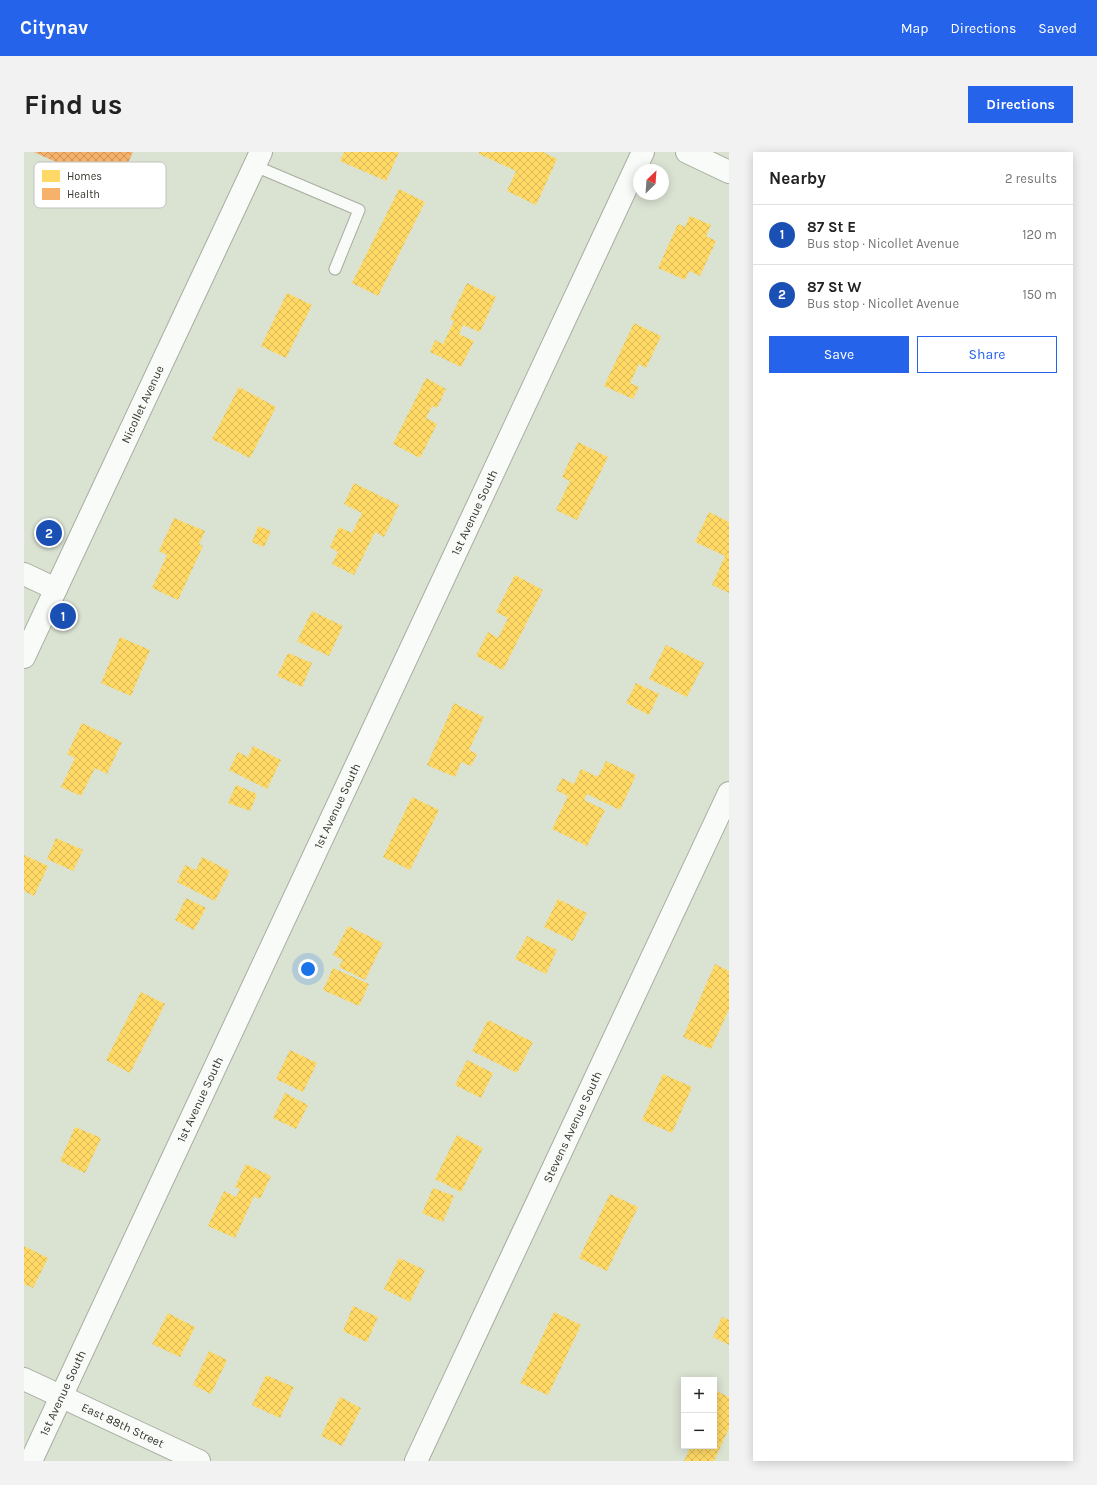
<!DOCTYPE html>
<meta charset="utf-8">
<style>
:root{--surface:#fff;--page:#f2f2f2;--text:#222;--muted:#767676;--line:#e0e0e0;--accent:#2563eb}
body{margin:0;font-family:Karla,sans-serif;background:var(--page);color:var(--text)}
.controls{position:absolute;right:12px;bottom:12px;display:grid;overflow:hidden;border-radius:0px;box-shadow:0 2px 10px #0003}
.controls button{width:36px;height:36px;display:grid;place-items:center;padding:0;border:0;border-bottom:1px solid var(--line);background:var(--surface);color:var(--text);font:20px sans-serif}
.compass{position:absolute;left:609px;top:12px;width:36px;height:36px;border-radius:50%;background:var(--surface);box-shadow:0 2px 10px #0003;rotate:25deg}
.you{position:absolute;left:284px;top:817px;width:14px;height:14px;margin:-10px;border:3px solid #fff;border-radius:50%;background:#1a73e8;box-shadow:0 0 0 6px #1a73e833}
.badge{display:grid;place-items:center;width:26px;height:26px;border-radius:50%;background:var(--accent);color:#fff;font-size:13px;font-weight:700}
.pin{position:absolute;translate:-50% -50%;border:2px solid #fff;box-shadow:0 1px 4px #0006}
.list{margin:0;padding:0;list-style:none}
h2{display:flex;justify-content:space-between;align-items:center;height:52px;margin:0;padding:0 16px;font-size:17px}
h2 small{font-size:13px;font-weight:400;color:var(--muted)}
.list li{display:grid;grid-template-columns:26px 1fr auto;gap:12px;align-items:center;box-sizing:border-box;height:60px;padding:0 16px;border-top:1px solid var(--line)}
.list b{display:block;font-size:15px;white-space:nowrap}
.list p{margin:0;font-size:13px;white-space:nowrap;color:var(--muted)}
.list em{font-size:13px;font-style:normal;color:var(--muted)}
.actions{display:flex;gap:8px;padding:12px 16px}
.actions a{flex:1;padding:9px 0;border:1px solid var(--accent);border-radius:0px;text-align:center;font-size:14px;color:var(--accent)}
.actions .main{background:var(--accent);color:#fff}
.map{position:relative;flex:none;width:705px;height:1309px;overflow:hidden;border-radius:0px}
header{display:flex;align-items:center;gap:24px;box-sizing:border-box;height:56px;padding:0 20px;background:var(--accent);color:#fff}
header strong{font-size:19px}
nav{display:flex;gap:22px;margin-inline-start:auto;font-size:14px}
.intro{display:flex;align-items:center;justify-content:space-between;box-sizing:border-box;height:96px;padding:0 24px}
h1{margin:0;font-size:28px}
.button{padding:10px 18px;border-radius:0px;background:var(--accent);color:#fff;font-size:14px;font-weight:700}
main{display:flex;gap:24px;padding:0 24px}
aside{flex:1;background:var(--surface);border-radius:0px;box-shadow:0 2px 10px #0003}
.map>svg:first-child{display:block}
.homes{fill:url(#homes-cross-hatch)}
.health{fill:url(#health-cross-hatch)}
.lines{fill:none;stroke-linecap:round;stroke-linejoin:round}
.lane-casing{stroke:#a7ada0;stroke-width:13}
.street-casing{stroke:#a7ada0;stroke-width:24}
.secondary-casing{stroke:#a7ada0;stroke-width:24}
.lane{stroke:#f9fbf8;stroke-width:11}
.street{stroke:#f9fbf8;stroke-width:22}
.secondary{stroke:#f9fbf8;stroke-width:22}
.labels{text-anchor:middle;stroke-width:4;stroke-linejoin:round;paint-order:stroke}
.street-label{font-size:12px;fill:#34392e;stroke:#fff}
.key{fill:#fff;stroke:#c2c4c0;stroke-width:1}
.key-label{font-size:11px;fill:#34392e}
</style>
<header>
<strong>Citynav</strong>
<nav><a>Map</a><a>Directions</a><a>Saved</a></nav>
</header>
<div class="intro"><h1>Find us</h1><a class="button">Directions</a></div>
<main>
<div class="map">
<svg width="705" height="1309" viewBox="0 0 705 1309">
<defs>
<pattern id="homes-cross-hatch" width="8" height="8" patternUnits="userSpaceOnUse"><rect width="8" height="8" fill="#ffd966"/><path d="M0 0l8 8M0 8l8-8" fill="none" stroke="#dbbb59"/></pattern>
<pattern id="health-cross-hatch" width="8" height="8" patternUnits="userSpaceOnUse"><rect width="8" height="8" fill="#f6b26b"/><path d="M0 0l8 8M0 8l8-8" fill="none" stroke="#c89258"/></pattern>
</defs>
<rect width="100%" height="100%" fill="#dae2d2"/>
<path class="homes" d="M320,0H375L362,29L316,9Z
M455,0H519L533,7L512,53L483,39L492,19L455,2Z
M375,37L401,50L354,144L328,131Z
M666,64L687,73L682,84L692,89L676,124L665,119L661,128L634,116L654,72L661,75Z
M443,131L472,145L456,180L439,173L435,182L450,189L437,215L406,200L411,188L419,192L430,169L426,167Z
M263,141L288,153L262,206L237,194Z
M610,171L637,184L622,216L615,212L606,231L615,235L609,247L580,234Z
M402,226L422,237L413,256L408,254L402,266L413,272L396,306L369,292Z
M215,235L252,255L226,306L188,287Z
M554,290L584,305L553,368L532,358L546,329L538,325Z
M330,331L375,353L360,385L351,380L330,423L308,412L314,400L306,395L315,375L328,381L338,361L320,352Z
M685,360L705,370V441L688,433L701,404L671,390Z
M150,366L181,379L175,392L179,394L154,448L128,436L143,403L135,399Z
M234,374L247,379L240,395L228,390Z
M491,423L519,438L479,518L452,504L464,480L474,486L484,466L472,460Z
M288,459L319,474L305,504L273,489Z
M96,485L126,498L107,544L77,531Z
M642,493L680,511L663,545L625,527Z
M264,501L288,511L278,535L253,524Z
M612,531L635,542L625,563L602,551Z
M430,551L460,565L445,598L453,602L447,614L437,610L431,625L403,613Z
M58,571L98,590L83,622L71,616L57,644L37,635L51,606L43,602Z
M229,594L257,608L243,637L205,618L214,600L224,605Z
M582,609L612,623L596,658L563,642L560,648L581,658L563,694L528,677L544,644L532,638L538,626L550,632L557,617L574,625Z
M212,633L233,642L226,659L204,651Z
M388,645L415,658L386,718L359,705Z
M32,686L59,698L49,719L23,707Z
M0,703L24,714L10,744L0,739Z
M178,705L206,719L191,749L153,730L161,713L172,718Z
M162,746L182,756L170,778L151,768Z
M534,747L563,761L549,789L520,775Z
M324,774L359,791L341,828L315,815L319,808L309,803Z
M503,784L533,798L522,822L491,807Z
M691,812L705,819V857L687,897L659,885Z
M309,816L345,832L335,854L299,838Z
M117,840L141,852L106,921L82,908Z
M464,868L509,890L493,921L448,899Z
M266,898L293,911L279,940L252,927Z
M443,908L469,921L457,946L431,933Z
M639,922L668,935L648,981L618,968Z
M261,941L284,953L272,977L249,966Z
M51,975L77,986L61,1021L36,1009Z
M433,983L459,996L437,1040L411,1027Z
M222,1012L247,1024L236,1047L230,1044L211,1086L184,1074L200,1039L212,1045L216,1037L211,1035Z
M409,1036L430,1044L419,1070L398,1061Z
M586,1042L614,1055L583,1119L555,1106Z
M0,1094L24,1106L9,1136L0,1132Z
M375,1106L401,1118L386,1150L360,1137Z
M329,1154L354,1165L343,1190L319,1179Z
M530,1160L557,1173L524,1243L496,1231Z
M144,1161L171,1175L156,1205L128,1192Z
M698,1165L705,1168V1193L689,1185Z
M185,1199L203,1208L187,1242L169,1233Z
M242,1223L270,1235L256,1266L228,1253Z
M690,1238L705,1245V1276L690,1309H660L667,1294H690Z
M316,1245L337,1256L318,1294L297,1284Z"/>
<path class="health" d="M10,0H109L91,38L51,19L41,39L48,43L42,56L13,42L20,28L25,31L34,11Z"/>
<g class="lines">
<g class="lane-casing">
<path id="lane" d="M231,14L335,58L311,117"/>
</g>
<g class="street-casing">
<g id="street">
<path d="M0,422L32,437"/>
<path id="s1" d="M0,1227L175,1309"/>
<path id="s2" d="M7,1309L619,0"/>
<path id="s3" d="M392,1309L705,641"/>
</g>
</g>
<g class="secondary-casing">
<g id="secondary">
<path d="M663,0L705,20"/>
<path id="s4" d="M0,505L237,0"/>
</g>
</g>
<use href="#lane" class="lane"/>
<use href="#street" class="street"/>
<use href="#secondary" class="secondary"/>
</g>
<g class="labels">
<g class="street-label">
<text dy="4" stroke="none"><textPath href="#s4" startOffset="279">Nicollet Avenue</textPath></text>
<text dy="4" stroke="none"><textPath href="#s2" startOffset="1047">1st Avenue South</textPath></text>
<text dy="4" stroke="none"><textPath href="#s2" startOffset="723">1st Avenue South</textPath></text>
<text dy="4" stroke="none"><textPath href="#s2" startOffset="399">1st Avenue South</textPath></text>
<text dy="4" stroke="none"><textPath href="#s3" startOffset="369">Stevens Avenue South</textPath></text>
<text dy="4" stroke="none"><textPath href="#s2" startOffset="75">1st Avenue South</textPath></text>
<text dy="4" stroke="none"><textPath href="#s1" startOffset="109">East 88th Street</textPath></text>
</g>
</g>
<rect x="10" y="10" width="132" height="46" rx="6" class="key"/>
<rect x="18" y="18" width="18" height="12" fill="#ffd966"/>
<rect x="18" y="36" width="18" height="12" fill="#f6b26b"/>
<g class="key-label">
<text x="43" y="28">Homes</text>
<text x="43" y="46">Health</text>
</g>
</svg>
<div class="controls">
<button>+</button>
<button>−</button>
</div>
<svg class="compass" viewBox="-18 -18 36 36"><path d="M0-13l5 13h-10z" fill="#e53935"/><path d="M0 13l5-13h-10z" fill="#767676"/></svg>
<div class="you"></div>
<div class="pin badge" style="left:39px;top:464px;background:#1a4fb4">1</div>
<div class="pin badge" style="left:25px;top:381px;background:#1a4fb4">2</div>
</div>
<aside>
<h2>Nearby<small>2 results</small></h2>
<ul class="list">
<li><span class="badge" style="background:#1a4fb4">1</span><div><b>87 St E</b><p>Bus stop · Nicollet Avenue</p></div><em>120 m</em></li>
<li><span class="badge" style="background:#1a4fb4">2</span><div><b>87 St W</b><p>Bus stop · Nicollet Avenue</p></div><em>150 m</em></li>
</ul>
<div class="actions"><a class="main">Save</a><a>Share</a></div>
</aside>
</main>
